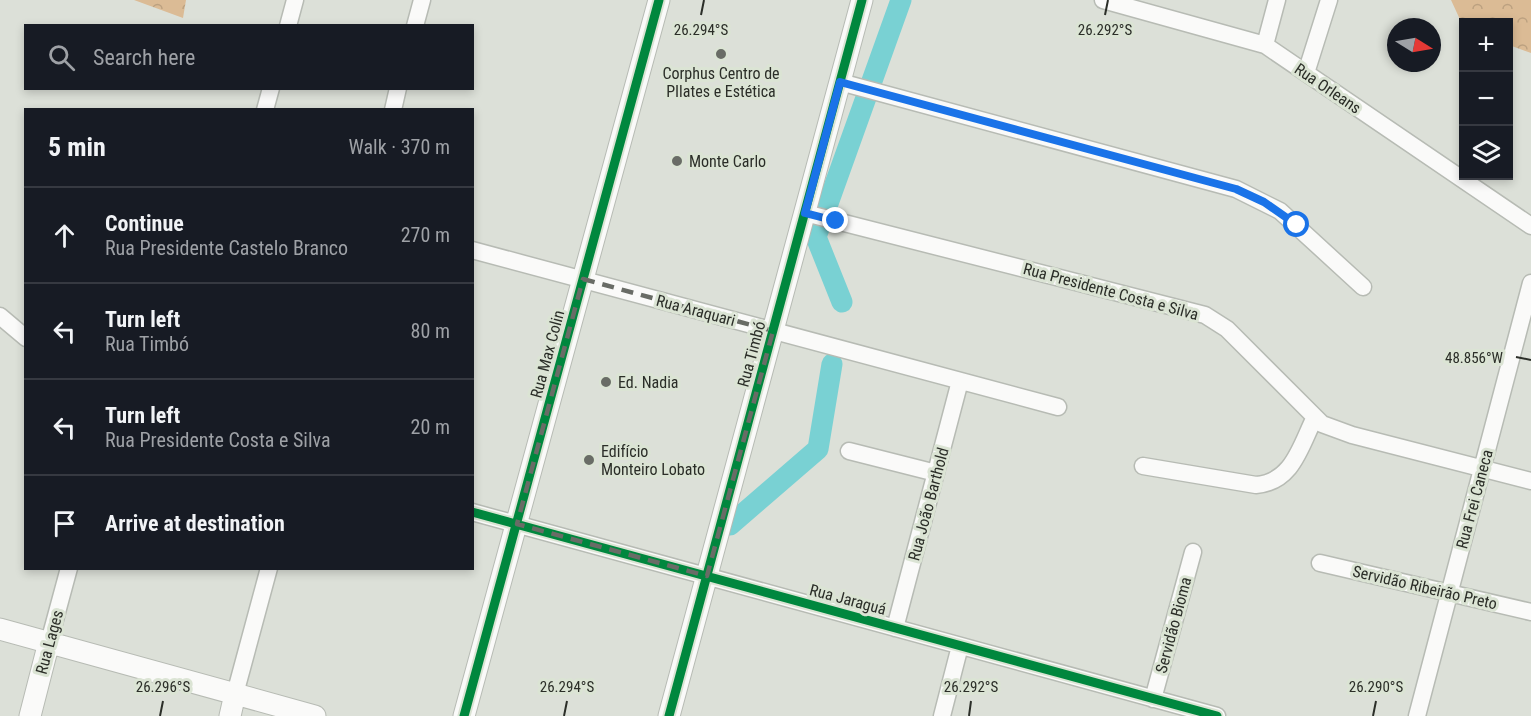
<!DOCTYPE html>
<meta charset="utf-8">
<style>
:root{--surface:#171b24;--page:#242831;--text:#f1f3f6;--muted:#9ea1a6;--line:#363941}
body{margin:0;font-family:"Roboto Condensed",sans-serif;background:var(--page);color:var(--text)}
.controls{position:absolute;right:18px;top:18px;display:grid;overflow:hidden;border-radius:0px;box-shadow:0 3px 9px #0003}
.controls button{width:54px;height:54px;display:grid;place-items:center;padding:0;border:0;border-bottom:2px solid var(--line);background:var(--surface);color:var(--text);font:30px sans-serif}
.compass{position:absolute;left:1387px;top:18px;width:54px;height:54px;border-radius:50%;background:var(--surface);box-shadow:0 3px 9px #0003;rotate:101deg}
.stop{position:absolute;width:18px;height:18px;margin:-14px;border:4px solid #1a73e8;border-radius:50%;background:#fff}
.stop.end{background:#1a73e8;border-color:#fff;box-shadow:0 2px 6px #0008}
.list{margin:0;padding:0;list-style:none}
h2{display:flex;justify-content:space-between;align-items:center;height:78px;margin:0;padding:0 24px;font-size:26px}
h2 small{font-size:20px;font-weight:400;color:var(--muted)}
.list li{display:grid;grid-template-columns:39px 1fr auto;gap:18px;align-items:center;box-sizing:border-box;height:96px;padding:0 24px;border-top:2px solid var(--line)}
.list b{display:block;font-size:22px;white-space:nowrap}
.list p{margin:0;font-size:20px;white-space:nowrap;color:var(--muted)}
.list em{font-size:20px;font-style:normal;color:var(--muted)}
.icon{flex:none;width:33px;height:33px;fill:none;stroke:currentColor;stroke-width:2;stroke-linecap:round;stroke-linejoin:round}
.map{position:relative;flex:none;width:1531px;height:716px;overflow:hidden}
.search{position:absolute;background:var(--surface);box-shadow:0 3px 9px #0003;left:24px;top:24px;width:450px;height:66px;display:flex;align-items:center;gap:15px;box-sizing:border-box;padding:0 21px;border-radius:0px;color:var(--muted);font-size:22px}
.panel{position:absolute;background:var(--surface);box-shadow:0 3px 9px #0003;left:24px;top:108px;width:450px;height:462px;border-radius:0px}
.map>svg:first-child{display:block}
.forest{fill:url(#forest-crowns)}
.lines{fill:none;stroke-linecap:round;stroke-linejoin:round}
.river{stroke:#79d1d3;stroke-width:21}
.minor-casing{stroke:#b7bbb4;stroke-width:19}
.major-casing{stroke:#b7bbb4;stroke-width:23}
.minor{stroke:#fafaf9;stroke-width:16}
.major{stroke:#fafaf9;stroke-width:21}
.cycleway-casing{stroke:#dbe4d4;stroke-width:13}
.cycleway{stroke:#00873e;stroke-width:9}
.route{stroke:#1a73e8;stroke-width:8}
.marked{fill:none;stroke:#696c66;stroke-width:4.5;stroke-dasharray:12 8;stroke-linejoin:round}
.ticks{fill:none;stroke:#2b2e28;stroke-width:2}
.poi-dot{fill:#696c66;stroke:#dbe4d4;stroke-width:2}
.labels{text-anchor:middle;stroke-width:6;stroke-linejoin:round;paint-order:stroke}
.poi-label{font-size:16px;fill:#2b2e28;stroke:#dbe4d4;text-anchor:start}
.street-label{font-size:16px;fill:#2b2e28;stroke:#dbe4d4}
.ticks-label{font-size:15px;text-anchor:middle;fill:#2b2e28;stroke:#dbe4d4;stroke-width:6;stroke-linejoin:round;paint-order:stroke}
</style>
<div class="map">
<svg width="1531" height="716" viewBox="0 0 1531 716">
<defs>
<pattern id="forest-crowns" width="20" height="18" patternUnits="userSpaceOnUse" patternTransform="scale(1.5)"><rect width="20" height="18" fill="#dbbb95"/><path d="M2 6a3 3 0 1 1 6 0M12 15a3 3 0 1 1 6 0" fill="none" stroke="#bca180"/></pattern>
</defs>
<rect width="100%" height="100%" fill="#dce0d8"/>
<path class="forest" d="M134,0H186L183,18Z
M1451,0H1531V53L1509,45L1508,22H1464L1463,26Z"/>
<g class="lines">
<path class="river" d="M842,302L816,237L901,0
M730,525L818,449L832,364"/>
<g class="minor-casing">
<path id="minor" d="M1103,0L1265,45L1531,226
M288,26L295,0
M415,26L422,0
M1265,45L1277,0
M1306,73L1329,0
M840,82L1236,189L1280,211L1363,287
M265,110L271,88
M393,110L398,88
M805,213L1205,315L1227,329L1322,424L1352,435L1531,481
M472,250L1058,407
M0,316L26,338
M849,451L936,473
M1143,466L1256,485C1292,482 1300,448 1314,419
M472,512L1217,716
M1320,563L1531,612
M895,628L960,381
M49,642L69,568
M235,694L269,568
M1153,699L1193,552
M942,716L960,646
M1417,716L1531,283"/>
</g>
<g class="major-casing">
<path id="major" d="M0,629L315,716
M30,716L49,642
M230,716L235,694
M464,716L659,0
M669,716L862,0"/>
</g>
<use href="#minor" class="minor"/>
<use href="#major" class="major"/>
<g class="cycleway-casing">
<path id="cycleway" d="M472,512L1217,716
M464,716L659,0
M669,716L862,0"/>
</g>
<use href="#cycleway" class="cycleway"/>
</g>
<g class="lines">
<path class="route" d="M836,221L805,213L840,82L1236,189L1264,202L1297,225"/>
</g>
<path class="marked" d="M583,279L773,331L707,576L517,524Z"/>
<path class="ticks" d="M701,15L704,0M1105,15L1108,0M1516,357L1531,360M160,716L163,701M564,716L567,701M969,716L971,701M1373,716L1376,701"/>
<g class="poi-dot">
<circle cx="721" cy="54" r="6"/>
<circle cx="677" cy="161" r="6"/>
<circle cx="606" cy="382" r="6"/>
<circle cx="589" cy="460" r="6"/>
</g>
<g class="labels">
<g class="poi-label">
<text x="721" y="79" text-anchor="middle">Corphus Centro de<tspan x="721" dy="18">PIlates e Estética</tspan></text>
<text x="689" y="167">Monte Carlo</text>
<text x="618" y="388">Ed. Nadia</text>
<text x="601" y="457">Edifício<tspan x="601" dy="18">Monteiro Lobato</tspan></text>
</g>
<g class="street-label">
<text transform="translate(1328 88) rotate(34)" y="6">Rua Orleans</text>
<text transform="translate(1111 291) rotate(15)" y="6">Rua Presidente Costa e Silva</text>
<text transform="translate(696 310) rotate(15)" y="6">Rua Araquari</text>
<text transform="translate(547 354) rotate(-75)" y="6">Rua Max Colin</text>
<text transform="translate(751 354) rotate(-75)" y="6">Rua Timbó</text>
<text transform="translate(1474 499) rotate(-75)" y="6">Rua Frei Caneca</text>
<text transform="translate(928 504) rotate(-75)" y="6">Rua João Barthold</text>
<text transform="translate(1425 587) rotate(13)" y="6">Servidão Ribeirão Preto</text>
<text transform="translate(848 599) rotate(15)" y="6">Rua Jaraguá</text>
<text transform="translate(1173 625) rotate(-75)" y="6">Servidão Bioma</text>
<text transform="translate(49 642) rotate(-75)" y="6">Rua Lages</text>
</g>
</g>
<g class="ticks-label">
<text x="701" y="35">26.294°S</text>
<text x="1105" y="35">26.292°S</text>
<text x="1474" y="363">48.856°W</text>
<text x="163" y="692">26.296°S</text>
<text x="567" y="692">26.294°S</text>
<text x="971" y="692">26.292°S</text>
<text x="1376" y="692">26.290°S</text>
</g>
</svg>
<div class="controls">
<button>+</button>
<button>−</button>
<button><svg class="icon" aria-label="layers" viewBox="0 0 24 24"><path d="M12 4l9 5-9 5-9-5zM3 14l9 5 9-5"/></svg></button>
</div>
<svg class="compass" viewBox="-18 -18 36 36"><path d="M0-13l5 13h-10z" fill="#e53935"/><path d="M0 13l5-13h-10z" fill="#9ea1a6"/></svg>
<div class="stop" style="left:1297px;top:225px"></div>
<div class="stop end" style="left:836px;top:221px"></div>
<div class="search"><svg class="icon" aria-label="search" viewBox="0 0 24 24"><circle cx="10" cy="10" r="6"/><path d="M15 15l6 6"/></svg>Search here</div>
<section class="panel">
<h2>5 min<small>Walk · 370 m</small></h2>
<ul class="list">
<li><svg class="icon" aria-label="ahead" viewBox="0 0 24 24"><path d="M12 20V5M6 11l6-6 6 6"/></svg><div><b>Continue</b><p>Rua Presidente Castelo Branco</p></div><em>270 m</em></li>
<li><svg class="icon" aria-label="left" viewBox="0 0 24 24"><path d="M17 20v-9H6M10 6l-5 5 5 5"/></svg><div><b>Turn left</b><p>Rua Timbó</p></div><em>80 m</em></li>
<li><svg class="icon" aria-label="left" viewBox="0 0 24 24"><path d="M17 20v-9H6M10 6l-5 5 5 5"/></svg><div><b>Turn left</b><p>Rua Presidente Costa e Silva</p></div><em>20 m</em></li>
<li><svg class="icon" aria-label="arrive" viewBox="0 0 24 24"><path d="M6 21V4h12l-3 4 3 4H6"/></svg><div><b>Arrive at destination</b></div></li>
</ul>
</section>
</div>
